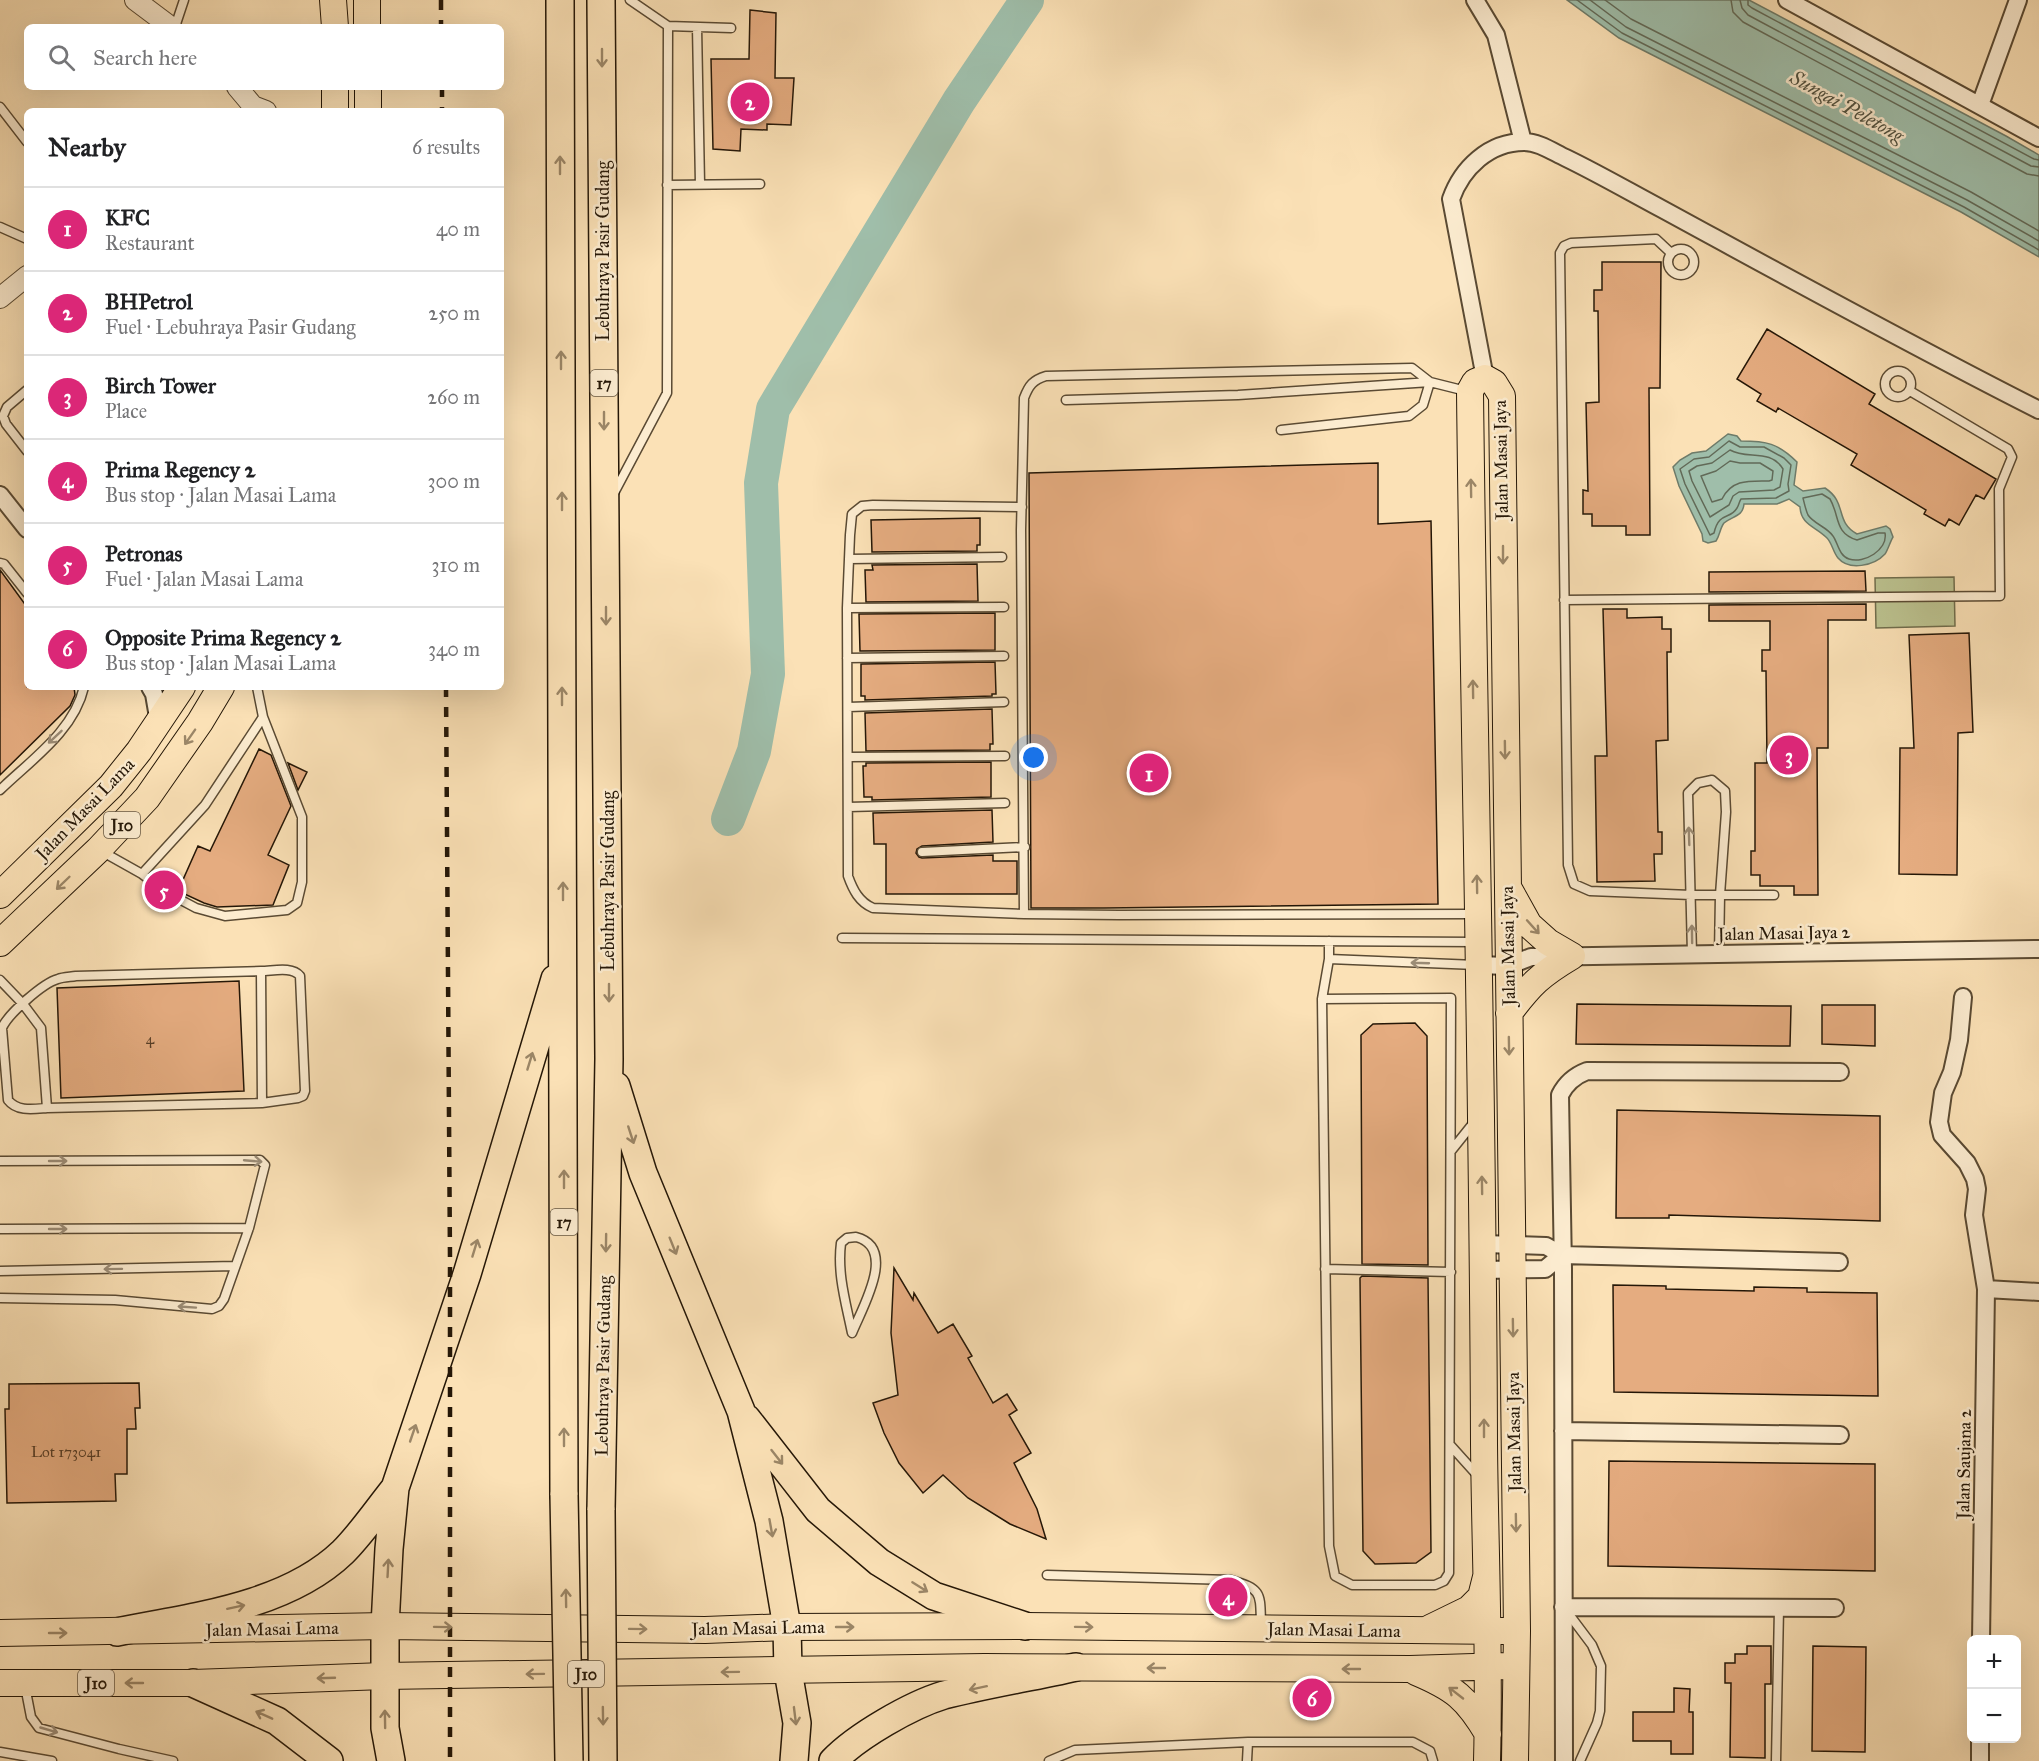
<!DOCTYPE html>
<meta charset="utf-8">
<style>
:root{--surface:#fff;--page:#f2f2f2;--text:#202124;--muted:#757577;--line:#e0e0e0;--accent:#db2777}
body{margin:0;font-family:"IM FELL Great Primer",serif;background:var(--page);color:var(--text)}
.controls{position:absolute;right:18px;bottom:18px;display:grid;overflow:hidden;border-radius:9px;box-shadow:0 6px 24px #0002}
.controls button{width:54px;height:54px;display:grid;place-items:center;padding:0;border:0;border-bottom:2px solid var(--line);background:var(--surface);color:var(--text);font:30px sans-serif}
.you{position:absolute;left:1034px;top:758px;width:21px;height:21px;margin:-15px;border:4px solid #fff;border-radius:50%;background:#1a73e8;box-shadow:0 0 0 9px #1a73e833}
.badge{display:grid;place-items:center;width:39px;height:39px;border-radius:50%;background:var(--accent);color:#fff;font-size:20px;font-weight:700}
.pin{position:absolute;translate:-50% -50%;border:3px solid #fff;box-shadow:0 2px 6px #0006}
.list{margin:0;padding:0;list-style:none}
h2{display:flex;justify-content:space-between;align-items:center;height:78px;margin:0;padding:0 24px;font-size:26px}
h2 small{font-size:20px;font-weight:400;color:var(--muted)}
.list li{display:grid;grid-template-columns:39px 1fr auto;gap:18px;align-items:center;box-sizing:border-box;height:84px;padding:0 24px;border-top:2px solid var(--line)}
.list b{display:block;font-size:22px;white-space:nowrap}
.list p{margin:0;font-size:20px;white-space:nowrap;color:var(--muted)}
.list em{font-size:20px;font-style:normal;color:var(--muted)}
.icon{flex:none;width:33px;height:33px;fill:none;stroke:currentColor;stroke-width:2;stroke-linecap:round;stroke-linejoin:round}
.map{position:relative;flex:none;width:2039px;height:1761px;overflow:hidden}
.search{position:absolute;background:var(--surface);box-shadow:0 6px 24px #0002;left:24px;top:24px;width:480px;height:66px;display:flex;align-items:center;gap:15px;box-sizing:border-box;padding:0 21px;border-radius:9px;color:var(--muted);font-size:22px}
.panel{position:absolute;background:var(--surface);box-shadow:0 6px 24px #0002;left:24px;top:108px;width:480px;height:582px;border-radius:9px}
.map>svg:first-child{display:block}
.green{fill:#bcc390;stroke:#706d4c;stroke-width:1.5}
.water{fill:#9fbeaa;stroke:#6e7b69;stroke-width:1.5}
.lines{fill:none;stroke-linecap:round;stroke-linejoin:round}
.shore{stroke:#626a58;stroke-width:1.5}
.river{stroke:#9fbeaa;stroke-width:34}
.building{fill:#e5ac80;stroke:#251707;stroke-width:1.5}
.service-casing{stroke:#5a4a33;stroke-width:11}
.minor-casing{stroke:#5a4a33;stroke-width:20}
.tertiary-casing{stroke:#5a4a33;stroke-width:22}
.primary-casing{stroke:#251707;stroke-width:28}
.trunk-casing{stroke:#251707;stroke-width:30}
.service{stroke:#fcecd0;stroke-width:8}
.minor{stroke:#fcecd0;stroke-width:16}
.tertiary{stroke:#fcecd0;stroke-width:20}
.primary{stroke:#fbe1b6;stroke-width:26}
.trunk{stroke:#fbe1b6;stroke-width:27}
.rail{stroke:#251707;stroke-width:4.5;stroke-dasharray:10 10;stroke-linecap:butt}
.trunk-bridge-casing{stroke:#251707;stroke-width:30;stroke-linecap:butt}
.trunk-bridge{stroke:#fbe1b6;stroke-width:27}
.oneway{stroke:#9b8667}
.oneway2{stroke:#9b8c76}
.labels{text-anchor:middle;stroke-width:5;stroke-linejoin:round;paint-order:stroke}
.number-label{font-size:15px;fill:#553c25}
.shield{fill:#fcecd0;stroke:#665743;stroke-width:1.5}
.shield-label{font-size:16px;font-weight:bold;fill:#251707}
.street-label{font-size:18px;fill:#251707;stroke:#fcecd0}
.water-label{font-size:20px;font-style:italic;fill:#505140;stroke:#fcecd0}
</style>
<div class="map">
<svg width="2039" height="1761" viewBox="0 0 2039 1761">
<rect width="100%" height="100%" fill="#fbe1b6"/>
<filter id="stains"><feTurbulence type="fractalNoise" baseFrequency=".00333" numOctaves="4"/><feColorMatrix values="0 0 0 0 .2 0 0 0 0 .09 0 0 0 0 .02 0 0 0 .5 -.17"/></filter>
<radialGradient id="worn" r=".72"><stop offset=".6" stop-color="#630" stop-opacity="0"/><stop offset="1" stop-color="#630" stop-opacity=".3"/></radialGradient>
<path class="green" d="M1954,577L1955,626L1876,628L1875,578Z"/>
<path class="water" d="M1567,0H1749L2006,136L2039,155V257L1961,212L1619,38Z
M1728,434L1737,436L1741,441C1766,441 1778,443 1797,462L1794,485L1803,491L1825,488C1848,503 1834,521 1857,534L1886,526L1890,529L1893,537C1890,542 1888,550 1885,554C1874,566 1849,571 1838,558C1833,552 1832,543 1827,538C1815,526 1801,525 1800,507L1789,499L1777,504H1744C1743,517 1732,516 1724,523C1720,528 1720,535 1716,541L1708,543L1703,541L1702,534L1679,486L1673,467L1680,460L1692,453L1706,451Z"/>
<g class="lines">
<path class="shore" d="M1577,0L1622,33L1964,207L2039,250
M1590,0L1626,27L1967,200L2039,241
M1605,0L1631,19L1971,192L2039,231
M1731,0L1733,12L1743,22L2027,174L2039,176
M1740,0L1742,8L1748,15L2031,166L2039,167
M1748,0V5L1752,8L2034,159L2039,160
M1729,441L1740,447H1764L1784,458L1791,465L1788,484L1789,491L1776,498L1741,499C1739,502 1739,505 1737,508C1730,520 1719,511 1714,533L1710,535L1685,484L1680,469L1694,459L1709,457Z
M1730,450C1747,460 1770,448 1783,469L1780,487L1774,490L1739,492L1733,496L1729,505L1710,517L1692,481L1689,471L1697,466L1712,463Z
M1730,461L1740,463H1760L1773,471L1772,480L1769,481C1749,481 1732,479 1722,499L1712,502L1701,476L1716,471Z
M1822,494L1830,499C1840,516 1834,533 1857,540L1878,533H1885C1888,550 1864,564 1849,559C1839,556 1838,543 1833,536C1827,527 1814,524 1808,515C1806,511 1804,502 1803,498Z"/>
<path class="river" d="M728,819L754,751L768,674L761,483L773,409L959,101L1027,0"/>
</g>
<path class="building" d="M750,10L776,13L775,78H794L791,125L767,124V130L741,129L740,151L713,149L711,59H749Z
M1602,262H1661L1660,388H1649L1650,535H1626V526H1592V514H1583V490L1588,491L1586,403L1599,402L1598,311H1594V290H1602Z
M1767,329L1875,394L1869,404L1996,479L1984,499L1976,495L1959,525L1949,519L1945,526L1924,514L1926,510L1851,465L1857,454L1778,408L1776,412L1757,401L1761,394L1737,379Z
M1378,463V524L1431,521L1438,904L1104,908H1031L1029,473Z
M980,518V545H977V551L872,552L871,520Z
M977,564L978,601L866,602L865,570H873L872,565Z
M0,570L27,607V687H74L75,695L70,706L0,775Z
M1865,571L1866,591L1709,592V572Z
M1866,604V620H1828V748H1817L1818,895H1794V886H1760V875H1751V851H1755V763H1767L1766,671H1762V650H1770V621H1709V605Z
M1603,609H1627V618L1662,617V629H1671V652H1667L1668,740L1656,741L1658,832H1662V854H1654L1655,881L1597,882L1595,756H1607Z
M995,613V650L860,651L859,614Z
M1969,633L1973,732L1958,733L1957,875L1899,874L1900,748H1914L1909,635Z
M995,662L996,694H992V696L865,700V696H861V664Z
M992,709L993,744H990V750L866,751L865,713Z
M259,749L271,755L291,806L268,855L289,865L273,905L217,907L204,903L178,891L198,846L210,851Z
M991,762V797L872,800V797H864L863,766H866V763Z
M288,763L307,772L298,790Z
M992,810L993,842L922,846L917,849L916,853L919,857L922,858L993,855V861H1017V894H886V844H874L873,813Z
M239,981L244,1091L61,1098L57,988Z
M1577,1004L1791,1006L1790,1046L1576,1044Z
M1822,1005H1875V1046L1822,1044Z
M1415,1023L1427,1036L1428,1265L1362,1264L1361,1035L1373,1024Z
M1617,1110L1880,1116V1221L1669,1215V1218H1616Z
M894,1268L913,1300L914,1293L938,1333L953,1324L972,1356L968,1358L993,1403L1007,1394L1017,1410L1009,1415L1031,1453L1014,1463L1037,1509L1046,1539L1010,1524L968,1498L943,1475L923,1493L899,1463L884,1433L873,1403L898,1395L891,1333Z
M1362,1276L1428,1278L1431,1552L1416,1563L1375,1564L1363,1551L1360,1278Z
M1613,1285L1666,1286V1289L1754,1291V1287L1807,1288V1292L1877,1293L1878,1396L1614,1392Z
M139,1383L140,1408H135L136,1429H127V1474H115L116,1501L7,1503L5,1409H9V1384Z
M1609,1461L1875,1464V1571L1608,1566Z
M1747,1646H1771V1684H1765V1758L1730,1757L1731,1683H1725V1663H1735V1654H1747Z
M1813,1646L1866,1647L1865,1752L1812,1751Z
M1674,1688L1690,1689L1689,1712H1693V1754H1671V1741H1633V1712H1674Z"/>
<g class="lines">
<g class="service-casing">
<path id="service" d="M668,26L731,28
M175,27L184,0
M697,27L700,184
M0,107L27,142
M667,185L760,184
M0,227L27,239
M1668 262a13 13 0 1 1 26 0a13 13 0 1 1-26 0Z
M1671,253L1656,239L1571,243L1564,246L1560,253L1568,865L1574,884L1590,891L1691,895H1774
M1885 384a13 13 0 1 1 26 0a13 13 0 1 1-26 0Z
M27,390L7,407L3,416L6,424L27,451
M1066,400L1238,395L1430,382L1466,391
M613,495L667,393L668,26L630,0
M1022,507L873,505L862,506L852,514L850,535L847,608L848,876C853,890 859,902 873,908L1024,914L1119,915L1474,914
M849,559L1002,557
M0,563L4,564L27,593
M1564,600L2000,596L1999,489L2012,457L2008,449L1910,391
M847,608L1004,607
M847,658L1004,656
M848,707L1004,702
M848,757L1005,756
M0,790C31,760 74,731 84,687
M848,807L1005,803
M101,851L142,874L205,805L263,717L257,687
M922,852L1025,847
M142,874L166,892L196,908L225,916L287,910L297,903L302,882V817L263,717
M1024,914L1021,530L1024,398C1029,385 1033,380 1046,376L1412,368L1430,382L1423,405L1409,416L1281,430
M842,938L1475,942
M1692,954L1688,793L1698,783L1712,780L1725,791L1726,812L1720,895L1719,954
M1329,959L1476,965
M261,971C273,971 292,966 300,976L305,1091L303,1096L298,1098L262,1103
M0,980L23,1004L41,1028L47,1108C34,1109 17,1112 8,1100L2,1028C8,1014 43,983 58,979C63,977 70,977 76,976L261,971L262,1103L47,1108
M1451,998L1449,1573L1444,1581L1435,1585H1352L1335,1576L1329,1546L1322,999Z
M1322,999L1329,959V941
M1451,1151L1475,1121
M0,1161L260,1160L265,1165L249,1228L224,1299L219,1306L212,1309L115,1300L0,1298
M0,1229L249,1228
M856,1237C898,1248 862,1308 852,1333C846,1303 837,1274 841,1243L847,1238Z
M1325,1269L1451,1272
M0,1271L235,1266
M1451,1446L1478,1476
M1047,1575L1231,1580C1263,1589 1260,1594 1261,1625
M1565,1609L1592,1645L1601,1666L1600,1711L1597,1723L1580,1761
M25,1686L31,1717L39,1728L119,1749L173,1761
M0,1752L52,1761
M1049,1761L1075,1750L1248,1742H1413L1430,1751L1433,1761
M1247,1761L1248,1742
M1776,1761L1779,1608"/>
</g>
<g class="minor-casing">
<path id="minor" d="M1475,0L1496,35L1523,142
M1787,0L2039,138
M1980,105L2018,0
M1485,378L1451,199C1462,168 1489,142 1524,142C1539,142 1553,152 1566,158C1599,174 1630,192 1662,209C1787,277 1912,346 2039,410
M0,495L27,529
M150,687L154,694L159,723
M1478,965L1508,966L1531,957L2039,949
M1963,997L1959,1040L1952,1072L1943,1093L1939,1122L1942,1135L1967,1163L1975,1179L1977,1189L1974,1215L1986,1289L1981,1640
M1483,1244L1546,1246L1562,1255L1839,1262
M1483,1270L1545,1269L1562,1255
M1986,1289L2039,1292
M1563,1431L1840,1435
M1563,1607L1835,1608
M1564,1761L1563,1269L1560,1095C1566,1083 1574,1076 1587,1071L1840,1072
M1980,1761V1738"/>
</g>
<g class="tertiary-casing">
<path id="tertiary" d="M135,0L171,27
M237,87L253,106L266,111
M0,298L27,276"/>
</g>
<g class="primary-casing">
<path id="primary" d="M333,0L335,27
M367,0V27
M335,111V87
M368,111V87
M1509,889L1529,925L1548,942L1572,956C1540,975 1531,984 1509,1013
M0,895L111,786L139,751L182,687
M0,943L98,850L147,798L200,722L221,687
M1430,1628L1469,1609L1481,1597L1486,1577
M0,1633L385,1626L705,1630L787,1627L1025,1626L1504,1631
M1416,1672C1454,1688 1467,1698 1488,1734
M0,1683H193L384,1676L985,1667L1410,1669L1505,1666
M1487,1761C1490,1655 1485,1550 1484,1444C1483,1093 1474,742 1470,391L1475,382L1485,378L1494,383L1502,396L1517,1631L1515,1761"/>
</g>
<g class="trunk-casing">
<path id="trunk" d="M560,0L564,1495
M616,1086L643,1173L741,1411L769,1521L787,1627L788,1671L797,1723L794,1761
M747,1419L818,1510L879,1562L934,1596L1025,1626
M601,1510L609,1059L601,0
M117,1632C191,1617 286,1607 343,1552C362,1533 378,1509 395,1488
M193,1683L277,1721L329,1761
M391,1761L385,1728V1626L389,1549L395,1488L467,1274L555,979
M833,1761C857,1736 911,1705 944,1695C987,1684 1032,1677 1076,1667"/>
</g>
<use href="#service" class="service"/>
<use href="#minor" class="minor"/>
<use href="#tertiary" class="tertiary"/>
<use href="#primary" class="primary"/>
<use href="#trunk" class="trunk"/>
<path class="rail" d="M441,0V27
M442,87V111
M446,687L450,1259V1761"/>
<g class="trunk-bridge-casing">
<path id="trunk-bridge" d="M564,1495L569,1761
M601,1510L603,1761"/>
</g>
<use href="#trunk-bridge" class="trunk-bridge"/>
</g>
<defs><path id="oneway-shaft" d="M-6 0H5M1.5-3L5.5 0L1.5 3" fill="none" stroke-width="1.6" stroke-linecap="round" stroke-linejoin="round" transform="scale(1.5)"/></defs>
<g class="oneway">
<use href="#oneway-shaft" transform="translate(602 58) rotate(90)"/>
<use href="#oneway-shaft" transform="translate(560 165) rotate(-90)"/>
<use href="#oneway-shaft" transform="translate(561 360) rotate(-90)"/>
<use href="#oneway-shaft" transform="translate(604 421) rotate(90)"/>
<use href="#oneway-shaft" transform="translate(1471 488) rotate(-91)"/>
<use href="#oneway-shaft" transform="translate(562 501) rotate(-90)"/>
<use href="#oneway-shaft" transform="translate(1503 555) rotate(90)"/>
<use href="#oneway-shaft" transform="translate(606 616) rotate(90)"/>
<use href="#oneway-shaft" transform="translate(1473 689) rotate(-91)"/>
<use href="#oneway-shaft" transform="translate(562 696) rotate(-90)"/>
<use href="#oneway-shaft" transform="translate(190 737) rotate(125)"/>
<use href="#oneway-shaft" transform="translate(1505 750) rotate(89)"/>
<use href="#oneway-shaft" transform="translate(63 883) rotate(136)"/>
<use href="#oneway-shaft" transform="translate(1477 884) rotate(-91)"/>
<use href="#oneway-shaft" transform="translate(563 891) rotate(-90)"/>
<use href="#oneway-shaft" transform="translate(1533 927) rotate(48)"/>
<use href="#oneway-shaft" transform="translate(609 993) rotate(90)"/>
<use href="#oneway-shaft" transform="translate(1509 1046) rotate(89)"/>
<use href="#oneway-shaft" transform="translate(530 1061) rotate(-73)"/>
<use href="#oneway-shaft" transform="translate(631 1135) rotate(72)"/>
<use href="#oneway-shaft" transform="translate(564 1179) rotate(-90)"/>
<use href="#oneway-shaft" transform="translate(1482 1185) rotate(-91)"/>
<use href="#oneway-shaft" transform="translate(606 1243) rotate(91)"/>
<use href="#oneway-shaft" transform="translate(673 1246) rotate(68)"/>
<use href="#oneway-shaft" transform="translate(475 1248) rotate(-73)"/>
<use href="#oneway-shaft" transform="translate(1513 1328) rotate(89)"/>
<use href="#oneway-shaft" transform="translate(1484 1428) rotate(-90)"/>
<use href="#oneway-shaft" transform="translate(413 1433) rotate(-71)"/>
<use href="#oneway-shaft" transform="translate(564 1437) rotate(-90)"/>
<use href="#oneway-shaft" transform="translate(777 1457) rotate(52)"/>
<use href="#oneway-shaft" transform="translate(1516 1523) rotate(89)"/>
<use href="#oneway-shaft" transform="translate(771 1528) rotate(80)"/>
<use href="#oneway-shaft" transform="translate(388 1568) rotate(-87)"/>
<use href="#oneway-shaft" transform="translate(920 1587) rotate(32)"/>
<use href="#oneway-shaft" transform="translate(566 1598) rotate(-91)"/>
<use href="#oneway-shaft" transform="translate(236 1607) rotate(-12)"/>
<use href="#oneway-shaft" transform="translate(443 1627) rotate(1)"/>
<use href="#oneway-shaft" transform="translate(845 1627)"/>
<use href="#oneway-shaft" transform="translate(1084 1627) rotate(1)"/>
<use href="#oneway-shaft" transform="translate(638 1629) rotate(1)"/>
<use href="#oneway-shaft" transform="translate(58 1633)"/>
<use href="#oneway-shaft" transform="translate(1156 1668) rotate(-180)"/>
<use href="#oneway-shaft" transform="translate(1351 1669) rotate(-180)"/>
<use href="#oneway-shaft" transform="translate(730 1672) rotate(179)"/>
<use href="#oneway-shaft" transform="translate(535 1674) rotate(179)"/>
<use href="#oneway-shaft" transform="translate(326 1678) rotate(178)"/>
<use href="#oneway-shaft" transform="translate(134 1683) rotate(-180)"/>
<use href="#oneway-shaft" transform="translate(978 1688) rotate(168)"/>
<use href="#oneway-shaft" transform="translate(1456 1693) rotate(-142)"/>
<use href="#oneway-shaft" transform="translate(264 1715) rotate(-156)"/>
<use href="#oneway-shaft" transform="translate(603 1716) rotate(89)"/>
<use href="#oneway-shaft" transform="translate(795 1716) rotate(83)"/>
<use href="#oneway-shaft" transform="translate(385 1719) rotate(-91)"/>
</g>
<g class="oneway2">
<use href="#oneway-shaft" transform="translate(55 737) rotate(137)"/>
<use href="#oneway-shaft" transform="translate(1689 836) rotate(-92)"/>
<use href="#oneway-shaft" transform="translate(1692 934) rotate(-91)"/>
<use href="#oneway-shaft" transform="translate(1420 963) rotate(-178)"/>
<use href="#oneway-shaft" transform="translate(58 1161)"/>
<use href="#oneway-shaft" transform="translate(253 1161) rotate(5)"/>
<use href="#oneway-shaft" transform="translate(58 1229)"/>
<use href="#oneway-shaft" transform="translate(113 1269) rotate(179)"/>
<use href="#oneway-shaft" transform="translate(187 1307) rotate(-176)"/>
<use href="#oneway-shaft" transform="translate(49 1730) rotate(16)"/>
</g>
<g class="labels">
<g class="number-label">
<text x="150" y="1044">4</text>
<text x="66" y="1457">Lot 173041</text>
</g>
<g class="shield">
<rect x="590.5" y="370" width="27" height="26" rx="4.5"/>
<rect x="104" y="812" width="36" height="26" rx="4.5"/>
<rect x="550.5" y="1209" width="27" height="26" rx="4.5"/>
<rect x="568" y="1661" width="36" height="26" rx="4.5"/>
<rect x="78" y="1670" width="36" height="26" rx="4.5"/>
</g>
<g class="shield-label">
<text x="604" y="389">17</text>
<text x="122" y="831">J10</text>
<text x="564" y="1228">17</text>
<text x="586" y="1680">J10</text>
<text x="96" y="1689">J10</text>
</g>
<g class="street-label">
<text transform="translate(603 251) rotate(-90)" y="6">Lebuhraya Pasir Gudang</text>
<text transform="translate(1501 460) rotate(-91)" y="6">Jalan Masai Jaya</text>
<text transform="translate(85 809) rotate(-46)" y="6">Jalan Masai Lama</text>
<text transform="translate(608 881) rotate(-90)" y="6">Lebuhraya Pasir Gudang</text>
<text transform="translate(1784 933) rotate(-1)" y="6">Jalan Masai Jaya 2</text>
<text transform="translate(1508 946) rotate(-91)" y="6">Jalan Masai Jaya</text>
<text transform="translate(603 1366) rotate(-89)" y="6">Lebuhraya Pasir Gudang</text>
<text transform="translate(1514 1432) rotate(-91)" y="6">Jalan Masai Jaya</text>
<text transform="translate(1964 1464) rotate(-89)" y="6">Jalan Saujana 2</text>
<text transform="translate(758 1628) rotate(-1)" y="6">Jalan Masai Lama</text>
<text transform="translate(272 1629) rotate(-1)" y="6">Jalan Masai Lama</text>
<text transform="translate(1334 1630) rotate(1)" y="6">Jalan Masai Lama</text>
</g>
<g class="water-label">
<text transform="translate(1847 106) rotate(29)" y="7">Sungai Peletong</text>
</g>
</g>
<rect width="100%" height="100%" filter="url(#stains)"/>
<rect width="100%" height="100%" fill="url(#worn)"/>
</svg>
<div class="controls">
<button>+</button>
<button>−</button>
</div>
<div class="you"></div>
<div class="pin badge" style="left:1149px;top:773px">1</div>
<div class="pin badge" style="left:750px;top:102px">2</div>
<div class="pin badge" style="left:1789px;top:755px">3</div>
<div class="pin badge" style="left:1228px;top:1597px">4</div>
<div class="pin badge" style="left:164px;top:890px">5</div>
<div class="pin badge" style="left:1312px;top:1698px">6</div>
<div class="search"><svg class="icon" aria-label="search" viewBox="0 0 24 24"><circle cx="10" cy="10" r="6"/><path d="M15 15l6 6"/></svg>Search here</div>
<section class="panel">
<h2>Nearby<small>6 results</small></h2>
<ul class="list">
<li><span class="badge">1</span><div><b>KFC</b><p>Restaurant</p></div><em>40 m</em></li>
<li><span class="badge">2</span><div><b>BHPetrol</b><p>Fuel · Lebuhraya Pasir Gudang</p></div><em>250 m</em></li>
<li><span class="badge">3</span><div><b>Birch Tower</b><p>Place</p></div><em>260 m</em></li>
<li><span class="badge">4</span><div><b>Prima Regency 2</b><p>Bus stop · Jalan Masai Lama</p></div><em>300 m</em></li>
<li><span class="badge">5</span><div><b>Petronas</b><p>Fuel · Jalan Masai Lama</p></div><em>310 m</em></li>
<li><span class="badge">6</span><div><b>Opposite Prima Regency 2</b><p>Bus stop · Jalan Masai Lama</p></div><em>340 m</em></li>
</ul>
</section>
</div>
